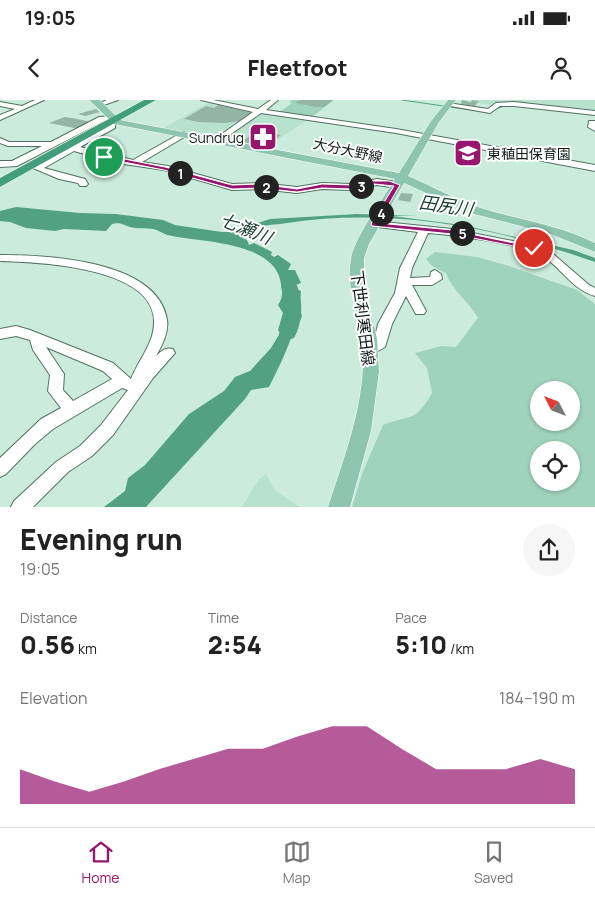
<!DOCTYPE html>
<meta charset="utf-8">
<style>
body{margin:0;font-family:Manrope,"Noto Sans JP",sans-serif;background:#f6f6f6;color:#222;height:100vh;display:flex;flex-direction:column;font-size:19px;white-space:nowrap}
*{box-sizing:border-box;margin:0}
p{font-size:16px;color:#767676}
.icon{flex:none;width:28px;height:28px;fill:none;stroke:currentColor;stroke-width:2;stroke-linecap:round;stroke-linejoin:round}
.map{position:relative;height:407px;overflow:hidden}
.side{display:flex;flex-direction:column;background:#fff;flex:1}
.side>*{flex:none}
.needle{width:32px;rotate:312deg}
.buttons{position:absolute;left:530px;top:281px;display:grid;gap:10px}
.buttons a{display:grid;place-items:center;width:50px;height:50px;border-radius:50%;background:#fff;box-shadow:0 1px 4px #0004;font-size:25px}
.pin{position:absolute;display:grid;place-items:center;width:42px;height:42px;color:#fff;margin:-21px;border:2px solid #fff;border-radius:50%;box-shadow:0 1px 5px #0007}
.km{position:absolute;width:25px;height:25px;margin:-12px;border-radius:50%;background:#222;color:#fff;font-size:14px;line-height:25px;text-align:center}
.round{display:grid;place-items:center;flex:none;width:52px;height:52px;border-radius:26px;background:#f6f6f6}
.overview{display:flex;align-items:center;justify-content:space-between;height:85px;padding:0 20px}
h1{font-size:28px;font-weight:800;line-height:38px}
.metrics{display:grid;grid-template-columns:repeat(3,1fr);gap:8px;height:85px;padding:5px 20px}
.metrics div{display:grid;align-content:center}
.metrics b{font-size:25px;font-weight:800}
.metrics small{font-size:14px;font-weight:400}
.metrics p{font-size:14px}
.chart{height:140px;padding:10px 20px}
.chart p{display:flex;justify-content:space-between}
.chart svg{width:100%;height:90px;margin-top:5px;fill:#96166e;opacity:.7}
.status{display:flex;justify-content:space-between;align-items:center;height:35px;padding:0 25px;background:#fff;direction:ltr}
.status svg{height:14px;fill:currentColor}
header{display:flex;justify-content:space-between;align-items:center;height:65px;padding:0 20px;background:#fff;font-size:22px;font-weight:800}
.dock{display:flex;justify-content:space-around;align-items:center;height:70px;border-top:1px solid #e0e0e0;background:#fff;font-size:14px;color:#767676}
.dock a{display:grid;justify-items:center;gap:2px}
.dock .on{color:#96166e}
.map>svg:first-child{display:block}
.built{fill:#b8e2ce}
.green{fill:#a0d3bc;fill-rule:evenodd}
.water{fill:#52a282}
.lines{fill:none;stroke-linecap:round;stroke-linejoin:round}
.stream{stroke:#52a282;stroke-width:1}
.river{fill:#52a282;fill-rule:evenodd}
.building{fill:#94b4a5}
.minor-casing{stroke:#527062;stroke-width:2}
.major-casing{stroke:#fff;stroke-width:1}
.highway-casing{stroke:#fff;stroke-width:1}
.minor{fill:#fff;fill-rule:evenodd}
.major{fill:#8ec5b0;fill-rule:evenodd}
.highway{fill:#439f7b;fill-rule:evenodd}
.route{fill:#96166e;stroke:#fff}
.labels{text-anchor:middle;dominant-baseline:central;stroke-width:4;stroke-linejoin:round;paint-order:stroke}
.far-poi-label{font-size:14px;fill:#101c17;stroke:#fff;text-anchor:end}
.far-street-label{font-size:14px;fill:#101c17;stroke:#fff}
.street-label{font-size:16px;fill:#101c17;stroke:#fff}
.water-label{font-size:18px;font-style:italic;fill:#193d2f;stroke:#fff}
</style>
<div class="status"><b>19:05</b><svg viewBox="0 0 49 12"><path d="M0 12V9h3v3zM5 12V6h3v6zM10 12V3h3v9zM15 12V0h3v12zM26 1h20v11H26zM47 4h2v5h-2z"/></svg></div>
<header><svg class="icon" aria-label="back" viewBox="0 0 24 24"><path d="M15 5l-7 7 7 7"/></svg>Fleetfoot<svg class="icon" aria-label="person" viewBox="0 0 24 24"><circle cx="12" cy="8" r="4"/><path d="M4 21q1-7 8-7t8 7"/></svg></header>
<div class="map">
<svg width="595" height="407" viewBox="0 0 595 407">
<rect width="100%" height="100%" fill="#cbecdc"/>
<path class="built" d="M 475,0 L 595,0 L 595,13 L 496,4 L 493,5 L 478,3 L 479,1 Z
M 208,3 L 255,12 L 306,21 L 265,48 L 162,29 Z
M 266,374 L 275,390 L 299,407 L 242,407 L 259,379 Z"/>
<path class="green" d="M 292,0 L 334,0 L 309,19 L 277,14 L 292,3 L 289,2 Z
M 435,152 L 477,157 L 509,166 L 577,190 L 595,204 L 595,407 L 352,407 L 362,374 L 383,325 C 411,314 415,323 432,293 L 427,268 L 415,253 L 441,246 L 456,247 L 478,218 C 469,202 452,190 446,173 L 432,166 L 426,159 ZM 539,290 L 571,290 L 571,322 L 539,322 ZM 539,350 L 571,350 L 571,382 L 539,382 Z"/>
<path class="water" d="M 16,107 L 80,113 L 116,114 L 163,120 L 175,125 L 222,132 L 238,132 L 249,126 L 270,119 L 357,114 L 419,116 L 392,116 L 462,125 L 573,150 L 595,158 L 595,162 C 497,127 390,107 287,123 C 269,126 256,123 243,138 L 247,140 L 249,145 L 254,143 L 272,152 L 271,155 L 274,157 L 278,155 L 291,164 L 288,170 L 295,170 L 301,183 L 296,185 L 294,188 L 301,191 L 300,202 L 291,209 L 293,212 L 300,212 L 302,215 C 301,222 296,226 293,232 C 287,251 278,269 269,287 L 251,290 L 245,299 L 146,407 L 104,407 L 125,391 L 128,378 L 145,365 L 189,314 L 224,291 L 235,277 L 250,271 L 271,248 L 280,233 L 278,230 L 283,213 L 278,205 C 284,196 282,190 280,179 C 270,141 198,142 167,135 C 162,133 158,130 153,129 C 146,128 137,129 130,127 C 123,125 120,122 112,124 L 106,131 L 64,129 L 55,131 L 26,128 L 10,122 L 0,121 L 0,111 Z"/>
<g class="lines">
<path class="stream" d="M 402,0 L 478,11
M 542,9 L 554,10
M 493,10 L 504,6"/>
<path class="river" d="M 289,180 L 295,182 C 304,197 303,223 294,238 L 288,240 L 282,238 L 279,234 L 286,208 L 281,185 L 283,182 Z"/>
</g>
<path class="building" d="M 299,0 L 333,0 L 324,7 L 317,7 L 295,3 Z
M 462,0 L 471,2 L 472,0 L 479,1 L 475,6 L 461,4 Z
M 218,5 L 252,13 L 241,20 L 242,21 L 224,23 L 199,22 L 184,19 L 206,6 L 214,8 Z
M 96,9 L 100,12 L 85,16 L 78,14 Z
M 65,17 L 72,18 L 92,22 L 79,29 L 49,23 Z
M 257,29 L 274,31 L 271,33 L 281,35 L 268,45 L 241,42 L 257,31 L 254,30 Z
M 401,93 L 413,94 L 410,102 L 398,100 Z"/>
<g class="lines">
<defs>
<path id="minor" d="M 35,0 L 44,0 L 0,20 L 0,15 L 15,9 L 0,6 L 0,2 L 22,6 Z
M 107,0 L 118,0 L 101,6 L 98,4 Z
M 201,0 L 213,0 L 258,9 L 271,0 L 278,0 L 266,10 L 396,29 L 595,65 L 595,71 L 396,33 L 261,13 L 218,43 L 215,43 L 215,39 L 253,12 Z
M 514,2 L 595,11 L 595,15 L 514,6 L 500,6 L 490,13 L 445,5 L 448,3 L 488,9 L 496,3 Z
M 111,16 L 114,16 L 114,20 L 104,21 L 17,66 L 0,67 L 0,61 L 12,61 L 42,46 L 8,46 L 0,43 L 0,38 L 9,42 L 51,42 L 99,17 Z
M 589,21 L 595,21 L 595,31 L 588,27 Z
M 112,24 L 115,24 L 115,28 L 80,47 L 133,60 L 183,32 L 187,34 L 186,36 L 142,62 L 168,66 L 232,84 L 260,83 L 297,87 L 322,83 L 352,84 L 377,79 L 397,82 L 402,85 L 397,88 L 377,85 L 352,90 L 322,89 L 297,93 L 260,89 L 232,90 L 164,70 L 117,63 L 74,51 L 44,68 L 85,79 L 88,84 L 86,86 L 80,86 L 78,83 L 59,79 L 33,68 L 66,48 L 63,46 L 64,44 L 72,45 Z
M 374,121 L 452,129 L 538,146 L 552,153 L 589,185 L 595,188 L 595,196 C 573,190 562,169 544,157 C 524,144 454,135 428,133 L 412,168 L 410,178 L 430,177 L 431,172 L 435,170 L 441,174 L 442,179 L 432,185 L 412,185 L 426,211 L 424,214 L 416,214 L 406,196 L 392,224 L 385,247 L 378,251 L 365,248 L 363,245 L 365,242 L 374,241 L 378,224 L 395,193 L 400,168 L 418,132 L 370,126 L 369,124 L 370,122 Z
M 0,155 C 47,155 158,160 167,220 C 169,232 162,246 156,256 C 162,251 165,247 173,249 L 175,253 L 153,278 L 113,335 L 92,356 L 68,372 L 33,407 L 11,407 L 14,401 L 56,362 L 80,346 L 101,325 L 128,290 L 122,288 L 53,329 L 35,344 L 6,374 L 0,377 L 0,358 L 41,319 L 61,308 L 48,291 L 50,275 L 33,250 L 30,240 L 16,236 L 0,239 L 0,229 L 16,226 L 30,230 L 113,263 L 131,279 C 138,261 154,243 154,223 C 156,167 39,162 0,161 ZM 46,247 L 103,271 L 112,279 L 73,301 L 63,290 L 64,274 Z"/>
<path id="major" d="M 89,0 L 100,0 L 120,20 L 399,73 L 431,21 L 448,0 L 456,0 L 439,22 L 408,76 C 432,86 456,100 481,108 C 519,120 560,125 595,143 L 595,152 L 548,133 L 470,113 L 404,83 L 369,144 L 364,158 L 364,185 L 377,239 L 379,272 L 371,331 L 350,407 L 328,407 C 344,358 365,304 363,252 C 361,221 345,190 351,158 C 356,135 382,101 395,79 L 114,24 Z"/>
<path id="highway" d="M 144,0 L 156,0 L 0,87 L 0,78 Z"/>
</defs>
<use href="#minor" class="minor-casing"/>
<use href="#major" class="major-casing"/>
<use href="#highway" class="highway-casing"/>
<use href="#minor" class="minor"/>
<use href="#major" class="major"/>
<use href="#highway" class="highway"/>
</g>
<path class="route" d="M 104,55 L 165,67 L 232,85 L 260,84 L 297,89 L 322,84 L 352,85 L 374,81 L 389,81 L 400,85 L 378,123 L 452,130 L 537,148 L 534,150 L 452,134 L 372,126 L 371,124 L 394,86 L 374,84 L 352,89 L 322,88 L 297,92 L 260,88 L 232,89 L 164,70 L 103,58 Z"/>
<defs>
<symbol id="pharmacy-square" viewBox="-11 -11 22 22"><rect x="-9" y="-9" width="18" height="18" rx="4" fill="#96166e" stroke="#fff"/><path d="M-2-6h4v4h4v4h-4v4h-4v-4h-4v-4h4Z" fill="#fff"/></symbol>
<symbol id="school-square" viewBox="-11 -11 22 22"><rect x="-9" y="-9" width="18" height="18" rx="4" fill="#96166e" stroke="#fff"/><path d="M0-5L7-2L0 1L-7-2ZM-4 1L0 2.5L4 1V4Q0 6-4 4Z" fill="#fff"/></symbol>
</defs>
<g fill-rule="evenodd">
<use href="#pharmacy-square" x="247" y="21" width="32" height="32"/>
<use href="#school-square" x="452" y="37" width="32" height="32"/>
</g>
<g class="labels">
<g class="far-poi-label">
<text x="244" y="37">Sundrug</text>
<text x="487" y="53" text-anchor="start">東稙田保育園</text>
</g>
<g class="far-street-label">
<text transform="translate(348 50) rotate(12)">大分大野線</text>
</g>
<g class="street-label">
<text transform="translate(363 218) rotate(83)">下世利寒田線</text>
</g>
<g class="water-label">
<text transform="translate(446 105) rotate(8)">田尻川</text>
<text transform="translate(246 128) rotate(22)">七瀬川</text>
</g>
</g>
</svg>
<div class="buttons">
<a><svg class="needle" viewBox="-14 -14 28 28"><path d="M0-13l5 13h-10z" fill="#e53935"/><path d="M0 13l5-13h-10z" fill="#767676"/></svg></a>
<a><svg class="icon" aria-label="locate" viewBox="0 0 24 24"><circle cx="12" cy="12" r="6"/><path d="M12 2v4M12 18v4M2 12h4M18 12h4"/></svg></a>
</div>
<div class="pin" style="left:104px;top:57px;background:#1e9e55"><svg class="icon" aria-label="arrive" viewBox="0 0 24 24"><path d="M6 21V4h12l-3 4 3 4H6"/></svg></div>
<div class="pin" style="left:534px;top:148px;background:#d93025"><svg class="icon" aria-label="check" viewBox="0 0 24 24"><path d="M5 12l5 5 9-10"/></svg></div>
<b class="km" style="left:180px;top:73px">1</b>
<b class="km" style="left:266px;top:87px">2</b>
<b class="km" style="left:361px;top:86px">3</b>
<b class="km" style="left:381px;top:113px">4</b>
<b class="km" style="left:462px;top:133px">5</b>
</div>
<section class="side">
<div class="overview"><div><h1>Evening run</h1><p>19:05</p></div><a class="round"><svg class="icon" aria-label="share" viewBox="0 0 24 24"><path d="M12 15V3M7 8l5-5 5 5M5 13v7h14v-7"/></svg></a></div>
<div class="metrics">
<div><p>Distance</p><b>0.56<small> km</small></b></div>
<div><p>Time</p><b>2:54</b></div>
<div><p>Pace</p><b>5:10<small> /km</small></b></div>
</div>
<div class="chart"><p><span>Elevation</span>184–190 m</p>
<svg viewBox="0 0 160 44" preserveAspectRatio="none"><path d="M0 44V27L10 33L20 38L30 33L40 27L50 22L60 17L70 17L80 11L90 6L100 6L110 17L120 27L130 27L140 27L150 22L160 27V44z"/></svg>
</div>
</section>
<nav class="dock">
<a class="on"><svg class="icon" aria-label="home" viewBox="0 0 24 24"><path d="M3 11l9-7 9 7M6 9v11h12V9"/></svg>Home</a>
<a><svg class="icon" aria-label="map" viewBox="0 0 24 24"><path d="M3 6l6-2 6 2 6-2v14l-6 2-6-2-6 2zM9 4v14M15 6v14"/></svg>Map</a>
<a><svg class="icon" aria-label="saved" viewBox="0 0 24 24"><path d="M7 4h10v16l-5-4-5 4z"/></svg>Saved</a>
</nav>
